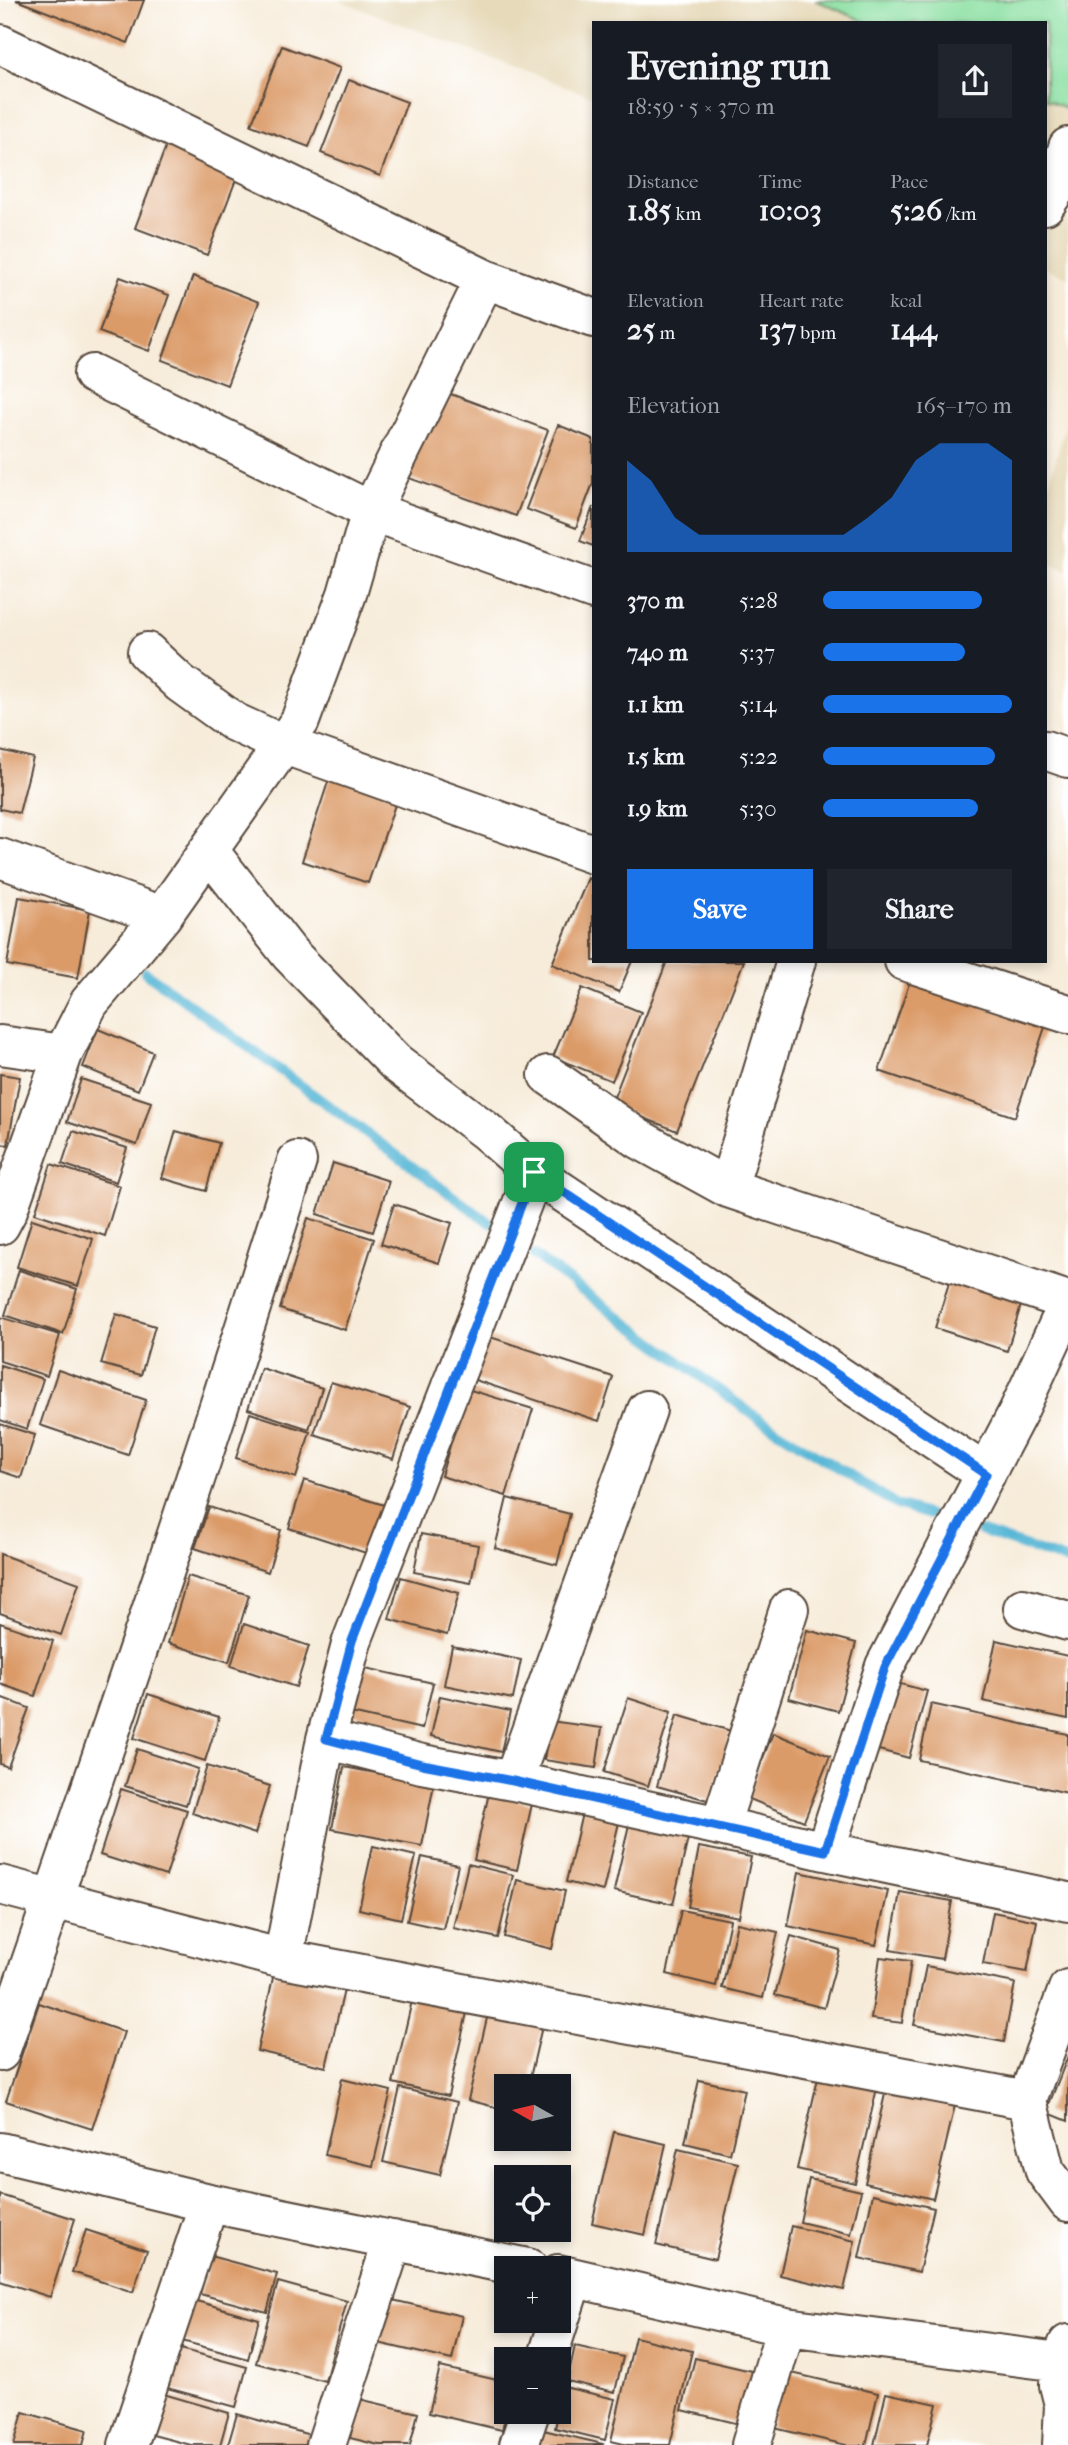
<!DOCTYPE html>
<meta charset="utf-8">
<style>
body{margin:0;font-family:"IM FELL French Canon",serif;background:#20242c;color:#f1f3f6;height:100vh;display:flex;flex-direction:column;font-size:26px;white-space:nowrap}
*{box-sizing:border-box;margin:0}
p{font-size:23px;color:#9ea1a6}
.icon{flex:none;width:38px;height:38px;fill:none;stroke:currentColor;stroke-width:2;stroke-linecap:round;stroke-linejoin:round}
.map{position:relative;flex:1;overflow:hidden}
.sheet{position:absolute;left:592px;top:21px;width:455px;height:942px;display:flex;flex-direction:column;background:#171b24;border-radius:0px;box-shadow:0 4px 10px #0003}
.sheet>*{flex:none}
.needle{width:46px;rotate:278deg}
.tools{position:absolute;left:494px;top:2074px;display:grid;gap:14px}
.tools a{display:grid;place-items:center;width:77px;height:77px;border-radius:0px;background:#171b24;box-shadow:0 4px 10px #0003;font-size:35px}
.pin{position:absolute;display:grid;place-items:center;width:60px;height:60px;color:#fff;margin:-30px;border-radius:14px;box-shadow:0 4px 10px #0006}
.round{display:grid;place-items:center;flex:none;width:74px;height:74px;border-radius:0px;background:#20242c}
.head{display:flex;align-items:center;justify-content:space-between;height:119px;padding:0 35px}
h1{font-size:38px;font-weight:800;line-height:52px}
.figures{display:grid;grid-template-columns:repeat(3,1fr);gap:10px;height:119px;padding:7px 35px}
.figures div{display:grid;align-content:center}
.figures b{font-size:30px;font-weight:800}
.figures small{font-size:19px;font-weight:400}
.figures p{font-size:19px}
.chart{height:196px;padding:14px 35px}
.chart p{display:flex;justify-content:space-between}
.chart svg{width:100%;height:126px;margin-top:7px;fill:#1a73e8;opacity:.7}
.action{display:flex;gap:14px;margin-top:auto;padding:14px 35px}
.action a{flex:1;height:80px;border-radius:0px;background:#1a73e8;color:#fff;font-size:28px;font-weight:800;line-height:80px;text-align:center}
.action a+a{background:#20242c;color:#f1f3f6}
ul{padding:0 35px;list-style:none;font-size:23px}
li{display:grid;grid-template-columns:112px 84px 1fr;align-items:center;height:52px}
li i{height:18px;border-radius:9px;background:#1a73e8}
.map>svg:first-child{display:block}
.built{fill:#e7daba}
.green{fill:#8adfa1;stroke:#628460;stroke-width:2}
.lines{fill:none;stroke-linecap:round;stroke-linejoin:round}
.stream{stroke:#58b7d6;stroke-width:10}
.building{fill:#db9b69}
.minor-casing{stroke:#57473a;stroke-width:42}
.minor{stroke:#fff;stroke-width:38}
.route-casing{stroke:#fff;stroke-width:14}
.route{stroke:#1a73e8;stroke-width:9}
</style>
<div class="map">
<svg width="1068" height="2445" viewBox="0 0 1068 2445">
<rect width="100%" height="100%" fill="#fff"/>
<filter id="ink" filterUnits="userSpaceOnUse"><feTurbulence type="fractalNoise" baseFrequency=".0143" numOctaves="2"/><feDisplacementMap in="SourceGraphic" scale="14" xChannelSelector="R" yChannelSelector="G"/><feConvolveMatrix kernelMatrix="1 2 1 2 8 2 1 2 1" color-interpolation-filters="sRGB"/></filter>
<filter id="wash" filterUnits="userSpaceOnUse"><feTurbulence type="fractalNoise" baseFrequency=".00686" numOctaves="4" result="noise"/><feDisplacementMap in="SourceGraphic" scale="28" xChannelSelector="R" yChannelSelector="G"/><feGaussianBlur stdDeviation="1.57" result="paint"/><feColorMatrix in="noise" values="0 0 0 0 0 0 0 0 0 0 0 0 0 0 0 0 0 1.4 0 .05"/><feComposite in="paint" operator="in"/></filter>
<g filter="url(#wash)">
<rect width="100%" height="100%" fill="#f7ecda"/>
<path class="built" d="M 338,0 L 1068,0 L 1068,277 L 1045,268 L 1045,23 L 593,23 L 593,97 Z
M 1068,417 L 1068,571 L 1045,562 L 1045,497 Z"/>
<path class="green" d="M 815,0 L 1068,0 L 1068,109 L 1045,99 L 1045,23 L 868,23 Z"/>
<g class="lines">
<path class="stream" d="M 145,972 L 490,1223
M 534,1255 L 759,1419 L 897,1505 L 930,1515
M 980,1531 L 1068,1561"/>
</g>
<g id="blocks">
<path class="building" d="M 16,0 L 144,0 L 128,43 Z
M 282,46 L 340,68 L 309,147 L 251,125 Z
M 349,80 L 407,102 L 380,176 L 321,153 Z
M 168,141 L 240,169 L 207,255 L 135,228 Z
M 193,276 L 259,302 L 227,385 L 162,360 Z
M 120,277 L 169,295 L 149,351 L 99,332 Z
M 437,389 L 548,430 L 516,516 L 406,477 Z
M 558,425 L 593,439 L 593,483 L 576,528 L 526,509 Z
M 593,507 L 593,546 L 580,541 Z
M 0,750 L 33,758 L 19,813 L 0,809 Z
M 331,773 L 398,796 L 368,883 L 302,861 Z
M 588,878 L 593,881 L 593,961 L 632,961 L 619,992 L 552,964 Z
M 19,897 L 90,910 L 78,978 L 7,965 Z
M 667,961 L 744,961 L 677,1131 L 611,1105 Z
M 910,981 L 1045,1027 L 1015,1117 L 879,1071 Z
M 582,988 L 641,1012 L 612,1081 L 553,1057 Z
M 98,1029 L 153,1052 L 138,1090 L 83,1067 Z
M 0,1074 L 20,1077 L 8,1145 L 0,1144 Z
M 81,1079 L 151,1102 L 137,1145 L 67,1122 Z
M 73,1131 L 127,1148 L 116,1182 L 62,1164 Z
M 176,1131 L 219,1143 L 206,1191 L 162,1178 Z
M 333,1163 L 389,1181 L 373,1232 L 317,1214 Z
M 51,1164 L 120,1186 L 105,1236 L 35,1213 Z
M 394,1204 L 452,1223 L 439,1263 L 381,1244 Z
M 308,1218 L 374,1239 L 345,1330 L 280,1309 Z
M 32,1219 L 93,1239 L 78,1286 L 17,1267 Z
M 19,1270 L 77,1289 L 63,1334 L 5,1315 Z
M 953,1270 L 1025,1292 L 1007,1351 L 935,1328 Z
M 116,1314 L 155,1326 L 141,1375 L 101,1364 Z
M 0,1317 L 60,1335 L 47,1376 L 0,1361 Z
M 481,1334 L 613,1377 L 599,1421 L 466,1377 Z
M 0,1365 L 43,1379 L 27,1429 L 0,1420 Z
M 261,1368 L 322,1388 L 309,1429 L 248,1409 Z
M 58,1370 L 146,1400 L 128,1455 L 40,1425 Z
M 331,1382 L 410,1407 L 393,1459 L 314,1434 Z
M 467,1389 L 533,1409 L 506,1496 L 441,1476 Z
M 250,1413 L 310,1432 L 296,1478 L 236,1458 Z
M 0,1424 L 35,1435 L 21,1478 L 0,1471 Z
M 304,1480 L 384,1505 L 369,1554 L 289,1528 Z
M 507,1498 L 570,1514 L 557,1565 L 495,1548 Z
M 209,1507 L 281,1530 L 268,1572 L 195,1548 Z
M 421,1534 L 478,1545 L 471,1583 L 414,1572 Z
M 0,1554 L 79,1583 L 61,1635 L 0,1613 Z
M 188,1576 L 249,1595 L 229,1662 L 168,1643 Z
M 401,1577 L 459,1593 L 447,1635 L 389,1619 Z
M 0,1623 L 53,1641 L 35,1696 L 0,1684 Z
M 244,1624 L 309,1646 L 296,1687 L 231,1666 Z
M 807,1630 L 856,1643 L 838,1711 L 789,1698 Z
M 996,1640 L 1068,1656 L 1068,1719 L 983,1701 Z
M 452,1646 L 521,1660 L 513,1699 L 444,1685 Z
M 361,1667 L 433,1683 L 422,1729 L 351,1713 Z
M 893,1682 L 927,1691 L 909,1758 L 875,1749 Z
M 148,1694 L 219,1717 L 205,1761 L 134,1738 Z
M 440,1696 L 510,1711 L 501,1752 L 431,1736 Z
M 0,1697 L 29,1708 L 8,1767 L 0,1764 Z
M 628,1698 L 671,1712 L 648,1786 L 604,1772 Z
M 931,1704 L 1068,1734 L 1068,1793 L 919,1760 Z
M 677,1715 L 731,1731 L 711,1801 L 657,1786 Z
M 550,1721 L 602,1728 L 596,1768 L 544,1760 Z
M 773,1733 L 830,1756 L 804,1821 L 747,1798 Z
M 137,1749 L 198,1769 L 186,1805 L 125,1786 Z
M 207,1766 L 270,1786 L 255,1834 L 192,1813 Z
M 344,1767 L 434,1784 L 422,1846 L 332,1829 Z
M 121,1789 L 187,1810 L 166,1876 L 100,1855 Z
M 489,1793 L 532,1804 L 517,1870 L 474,1860 Z
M 583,1809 L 620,1818 L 603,1891 L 566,1882 Z
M 630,1820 L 689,1834 L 673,1904 L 614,1891 Z
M 373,1846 L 416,1856 L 401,1919 L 359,1909 Z
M 699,1847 L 751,1857 L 739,1917 L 688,1907 Z
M 422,1857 L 458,1865 L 443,1929 L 407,1921 Z
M 468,1864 L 513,1875 L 498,1938 L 453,1928 Z
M 799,1872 L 888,1891 L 876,1945 L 788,1926 Z
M 517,1880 L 565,1891 L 552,1949 L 504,1937 Z
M 900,1892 L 952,1901 L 942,1959 L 890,1950 Z
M 681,1910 L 730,1920 L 716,1986 L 667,1974 Z
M 993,1912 L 1037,1921 L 1027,1972 L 983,1964 Z
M 737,1923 L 778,1932 L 763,1998 L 722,1988 Z
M 791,1936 L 840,1950 L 824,2008 L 775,1995 Z
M 880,1957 L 911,1961 L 902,2023 L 871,2019 Z
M 926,1966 L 1015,1983 L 1004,2042 L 914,2025 Z
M 274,1973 L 344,1990 L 326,2067 L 257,2051 Z
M 414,1992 L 469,2004 L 448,2096 L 393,2083 Z
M 39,2003 L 124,2032 L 92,2129 L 6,2101 Z
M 490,2005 L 544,2018 L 528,2086 L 506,2086 L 506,2110 L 468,2100 Z
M 1068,2056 L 1068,2121 L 1046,2112 Z
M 819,2074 L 877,2088 L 855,2183 L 797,2169 Z
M 342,2079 L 391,2091 L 373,2166 L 325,2155 Z
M 699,2080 L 745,2090 L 730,2154 L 685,2143 Z
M 887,2085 L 956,2101 L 933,2199 L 865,2183 Z
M 400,2088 L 457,2102 L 440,2175 L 383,2162 Z
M 614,2132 L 666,2144 L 645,2235 L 592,2223 Z
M 678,2149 L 738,2163 L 715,2259 L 656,2245 Z
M 809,2179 L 861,2191 L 851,2234 L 800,2222 Z
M 873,2194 L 934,2208 L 919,2272 L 859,2258 Z
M 0,2195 L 75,2219 L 50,2297 L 0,2281 Z
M 791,2226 L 855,2241 L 844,2290 L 780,2275 Z
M 86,2230 L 147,2250 L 133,2292 L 72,2272 Z
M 210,2256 L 277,2274 L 267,2312 L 200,2294 Z
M 278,2282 L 347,2301 L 325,2381 L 256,2363 Z
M 388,2299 L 462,2316 L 452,2360 L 378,2343 Z
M 193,2300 L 259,2319 L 248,2359 L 182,2341 Z
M 635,2337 L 692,2351 L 670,2445 L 628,2445 L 611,2441 Z
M 575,2346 L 623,2357 L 615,2392 L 567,2381 Z
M 177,2348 L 247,2367 L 236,2407 L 167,2388 Z
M 695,2358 L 760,2373 L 748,2426 L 682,2410 Z
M 440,2367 L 506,2382 L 506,2412 L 502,2430 L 429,2413 Z
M 783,2371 L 878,2393 L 866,2445 L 846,2445 L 770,2427 Z
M 564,2387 L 615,2399 L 605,2440 L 555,2428 Z
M 160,2393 L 229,2413 L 220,2445 L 191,2445 L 149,2434 Z
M 886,2393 L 937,2404 L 927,2445 L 874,2445 Z
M 359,2399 L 418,2413 L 410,2445 L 379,2445 L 350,2438 Z
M 23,2412 L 87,2430 L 83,2445 L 14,2445 Z
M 237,2414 L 310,2435 L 307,2445 L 228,2445 Z
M 539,2429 L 603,2444 L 602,2445 L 535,2445 Z"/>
</g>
</g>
<g filter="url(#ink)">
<use href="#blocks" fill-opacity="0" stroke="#57473a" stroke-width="2"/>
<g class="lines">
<defs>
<path id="minor" d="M 0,44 L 485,279 L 593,318
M 1045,205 L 1055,190 L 1068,147
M 93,374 L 371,511 L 593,590
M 147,652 L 180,683 L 234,722 L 282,744 L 593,854
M 1045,750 L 1068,758
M 209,851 L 290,954 L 395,1062 L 486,1131 L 534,1173 L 986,1474
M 0,858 L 162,916
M 796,961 L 728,1188 L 1068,1301
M 904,961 L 1068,1014
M 0,1045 L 63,1054
M 548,1075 L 639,1139 L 728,1188
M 0,1225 L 8,1210 L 63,1054 L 89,1003 L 162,916 L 300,721 L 347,594 L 371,511 L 485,279
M 1023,1608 L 1068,1621
M 326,1739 L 422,1764 L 513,1781 L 720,1826 L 825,1851 L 1068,1902
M 513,1781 L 647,1410
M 720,1826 L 789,1609
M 825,1851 L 885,1666 L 1018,1412 L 1068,1304
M 0,1885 L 283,1959 L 1027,2100
M 283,1959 L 326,1739 L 352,1641 L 534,1173
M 1068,1989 L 1027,2100 L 1045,2171 L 1068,2202
M 0,2052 C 102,1756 205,1460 297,1161
M 0,2152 L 209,2203 L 528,2268
M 558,2274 L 786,2327 L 1060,2362
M 547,2359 L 573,2278
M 128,2445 L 209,2203
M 326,2445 L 393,2240
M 519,2445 L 530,2412
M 751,2445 L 786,2327
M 1062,2445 L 1064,2405 L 1059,2385 L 1060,2362 L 1068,2344"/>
</defs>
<use href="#minor" class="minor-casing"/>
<use href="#minor" class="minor"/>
</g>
</g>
<g class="lines" filter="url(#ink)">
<defs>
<path id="route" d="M 534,1172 L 986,1474 L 885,1667 L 825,1851 L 513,1781 L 422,1764 L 326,1739 L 352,1641 Z"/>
</defs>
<use href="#route" class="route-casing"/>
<use href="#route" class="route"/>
</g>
</svg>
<div class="tools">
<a><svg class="needle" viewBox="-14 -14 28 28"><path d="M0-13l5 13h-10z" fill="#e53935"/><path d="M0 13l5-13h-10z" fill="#9ea1a6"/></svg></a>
<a><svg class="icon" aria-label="locate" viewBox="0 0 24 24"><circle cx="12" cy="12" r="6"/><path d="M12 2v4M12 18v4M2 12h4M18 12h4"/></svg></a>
<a>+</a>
<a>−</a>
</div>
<div class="pin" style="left:534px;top:1172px;background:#1e9e55"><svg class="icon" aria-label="arrive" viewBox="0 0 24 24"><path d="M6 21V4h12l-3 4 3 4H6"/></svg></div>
<section class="sheet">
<div class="head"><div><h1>Evening run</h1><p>18:59 · 5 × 370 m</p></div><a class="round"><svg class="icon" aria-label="share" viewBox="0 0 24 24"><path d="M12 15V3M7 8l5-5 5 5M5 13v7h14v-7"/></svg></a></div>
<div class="figures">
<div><p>Distance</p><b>1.85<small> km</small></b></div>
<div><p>Time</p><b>10:03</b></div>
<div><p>Pace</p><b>5:26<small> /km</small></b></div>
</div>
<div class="figures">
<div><p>Elevation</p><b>25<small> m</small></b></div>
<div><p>Heart rate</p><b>137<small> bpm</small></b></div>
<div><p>kcal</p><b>144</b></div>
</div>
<div class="chart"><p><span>Elevation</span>165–170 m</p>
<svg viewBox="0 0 160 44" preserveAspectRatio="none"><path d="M0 44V12L10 19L20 32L30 38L40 38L50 38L60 38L70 38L80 38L90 38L100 32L110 25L120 12L130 6L140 6L150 6L160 12V44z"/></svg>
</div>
<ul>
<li><b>370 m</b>5:28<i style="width:84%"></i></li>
<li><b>740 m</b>5:37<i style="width:75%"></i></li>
<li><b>1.1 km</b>5:14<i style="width:100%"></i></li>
<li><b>1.5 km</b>5:22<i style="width:91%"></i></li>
<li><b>1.9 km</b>5:30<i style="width:82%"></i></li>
</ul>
<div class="action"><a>Save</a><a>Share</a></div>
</section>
</div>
